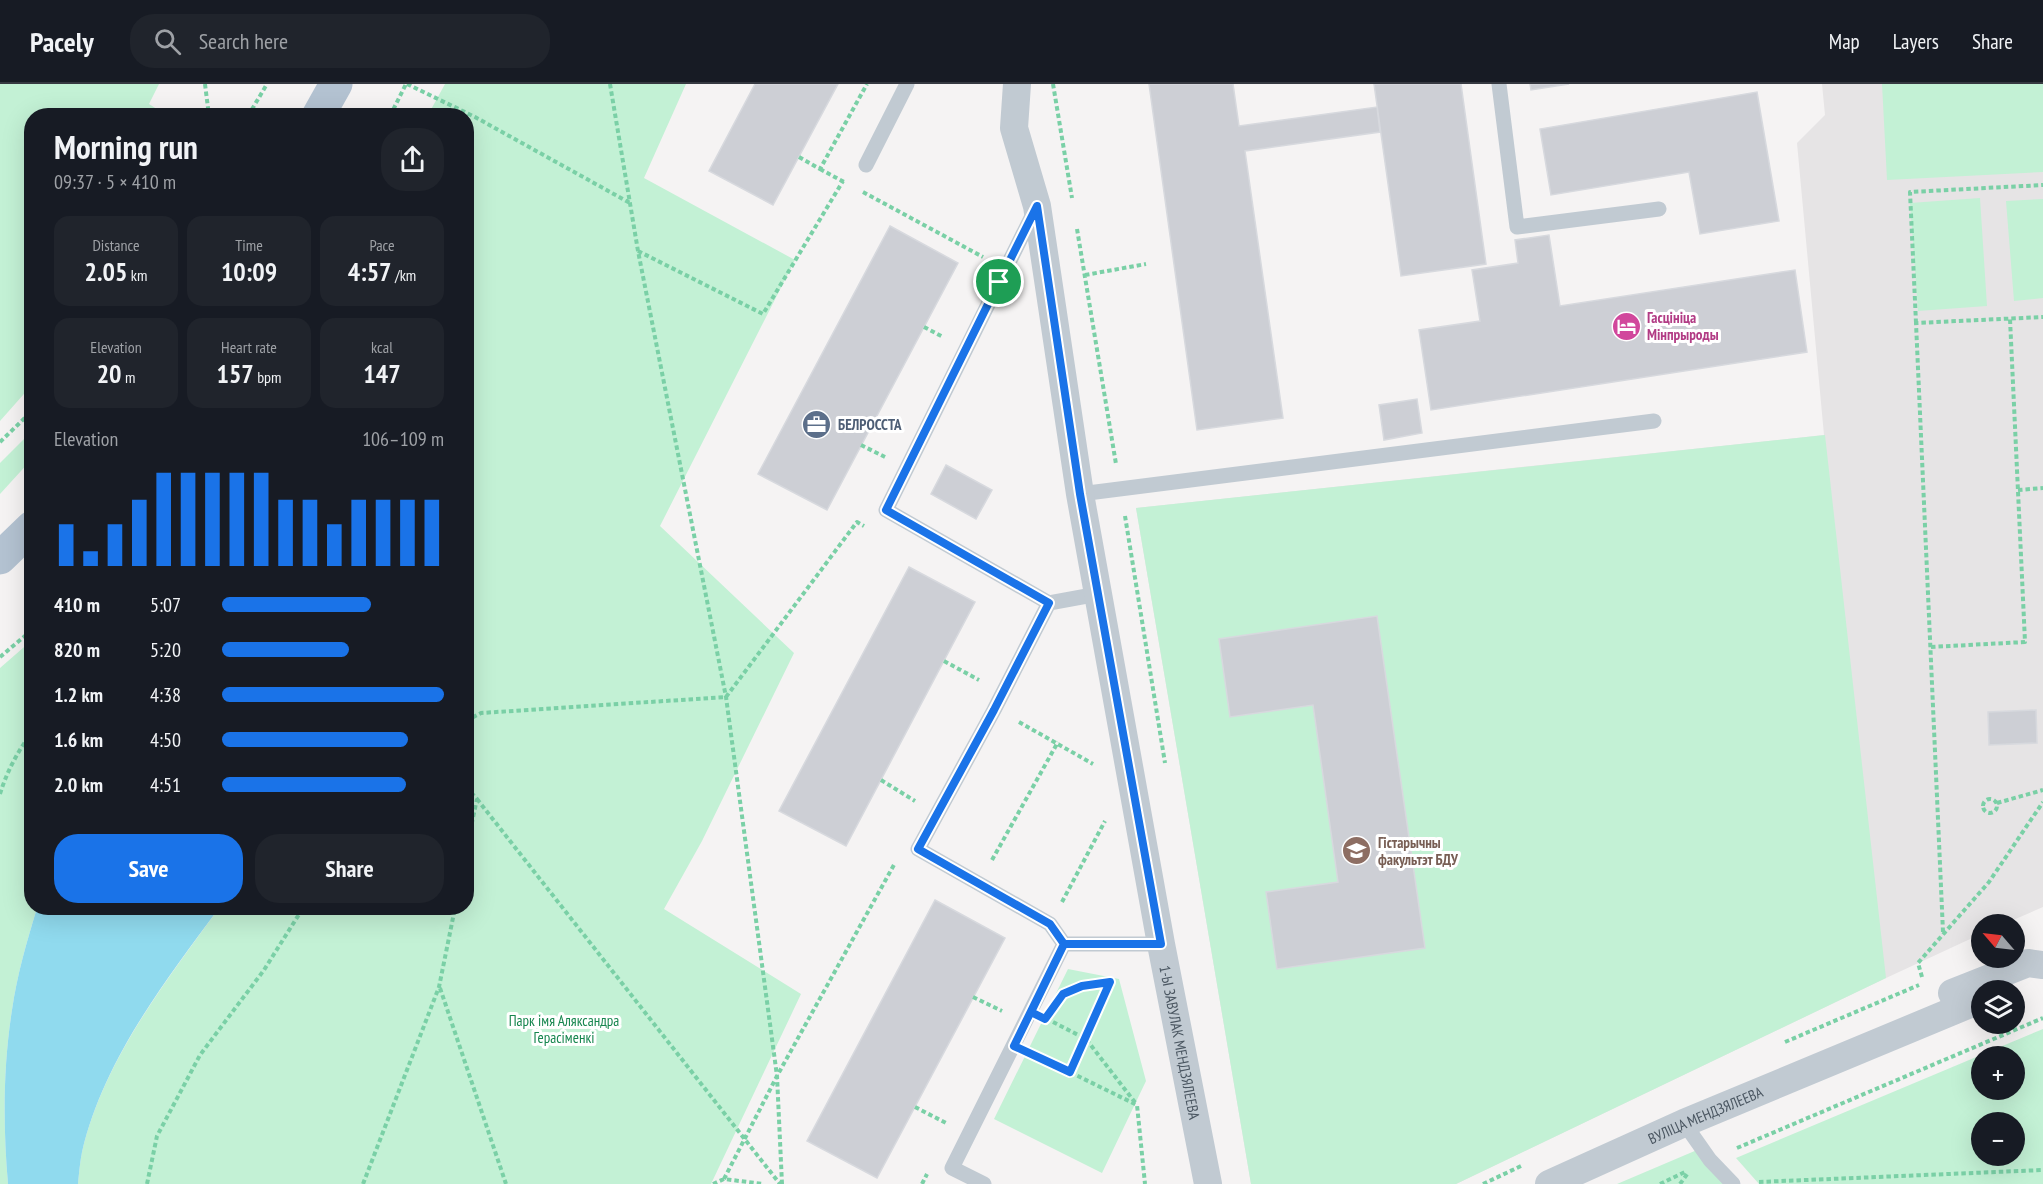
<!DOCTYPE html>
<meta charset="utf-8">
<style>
body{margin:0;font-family:"PT Sans Narrow",sans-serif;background:#20242c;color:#f1f3f6;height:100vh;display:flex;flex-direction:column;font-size:22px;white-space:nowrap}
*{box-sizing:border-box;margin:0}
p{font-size:20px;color:#9ea1a6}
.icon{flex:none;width:33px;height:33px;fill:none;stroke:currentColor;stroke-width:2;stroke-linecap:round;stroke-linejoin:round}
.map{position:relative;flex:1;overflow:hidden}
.side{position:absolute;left:24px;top:24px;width:450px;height:807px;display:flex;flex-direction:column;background:#171b24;border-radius:24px;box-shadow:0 6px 24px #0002}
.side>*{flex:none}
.needle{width:39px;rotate:298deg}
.fabs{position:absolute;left:1971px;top:830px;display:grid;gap:12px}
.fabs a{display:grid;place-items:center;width:54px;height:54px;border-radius:50%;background:#171b24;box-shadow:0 6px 24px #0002;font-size:30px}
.pin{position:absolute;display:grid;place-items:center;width:51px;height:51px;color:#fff;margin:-26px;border:3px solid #fff;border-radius:50%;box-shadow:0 2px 6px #0007}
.round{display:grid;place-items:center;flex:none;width:63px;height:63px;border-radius:24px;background:#20242c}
.overview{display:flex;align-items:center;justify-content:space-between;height:102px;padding:0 30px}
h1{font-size:33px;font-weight:700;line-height:45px}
.figures{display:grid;grid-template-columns:repeat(3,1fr);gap:9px;height:102px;padding:6px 30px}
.figures div{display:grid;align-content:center;border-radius:15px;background:#20242c;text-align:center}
.figures b{font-size:26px;font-weight:700}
.figures small{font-size:16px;font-weight:400}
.figures p{font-size:16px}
.chart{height:168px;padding:12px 30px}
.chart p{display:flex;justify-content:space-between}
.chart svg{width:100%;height:108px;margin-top:6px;stroke:#1a73e8;stroke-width:6}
.cta{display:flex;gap:12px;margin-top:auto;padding:12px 30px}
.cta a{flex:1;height:69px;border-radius:24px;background:#1a73e8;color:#fff;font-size:24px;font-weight:700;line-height:69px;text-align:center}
.cta a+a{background:#20242c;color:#f1f3f6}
ul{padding:0 30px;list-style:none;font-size:20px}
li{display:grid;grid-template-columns:96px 72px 1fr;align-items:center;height:45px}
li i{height:15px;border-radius:8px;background:#1a73e8}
header{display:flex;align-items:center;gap:36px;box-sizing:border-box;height:84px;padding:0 30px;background:#171b24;border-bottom:2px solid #363941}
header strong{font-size:28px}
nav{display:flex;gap:33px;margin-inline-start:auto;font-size:21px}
.search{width:420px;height:54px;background:#20242c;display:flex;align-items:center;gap:15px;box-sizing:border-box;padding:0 21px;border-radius:24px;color:#9ea1a6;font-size:22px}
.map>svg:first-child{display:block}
.education{fill:#e6e4e5}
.green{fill:#c3f1d5;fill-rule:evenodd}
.water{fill:#90daee}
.building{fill:#cdcfd5;stroke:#d7d9de;stroke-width:1.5}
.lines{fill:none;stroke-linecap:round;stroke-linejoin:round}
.path{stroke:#7ad0a6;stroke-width:4;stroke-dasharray:4.5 3;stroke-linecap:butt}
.lane{stroke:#c1cad2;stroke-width:15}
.street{stroke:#c1cad2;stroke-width:28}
.primary{stroke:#b3c2d1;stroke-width:33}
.route-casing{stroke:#fff;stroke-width:12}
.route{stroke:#1a73e8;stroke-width:8}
.labels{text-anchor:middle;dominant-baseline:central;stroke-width:6;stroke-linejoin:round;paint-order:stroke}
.hotel-label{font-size:15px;font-weight:bold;fill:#b23c85;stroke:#fff;text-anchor:start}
.service-label{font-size:15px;font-weight:bold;fill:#4e5e75;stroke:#fff;text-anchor:start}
.education-label{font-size:15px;font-weight:bold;fill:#785e54;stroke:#fff;text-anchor:start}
.park-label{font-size:15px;fill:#17864f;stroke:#fff}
.street-label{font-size:15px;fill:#4a5661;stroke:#fff}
</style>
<header>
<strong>Pacely</strong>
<div class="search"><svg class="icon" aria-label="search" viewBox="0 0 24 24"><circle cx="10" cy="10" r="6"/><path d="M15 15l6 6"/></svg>Search here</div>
<nav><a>Map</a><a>Layers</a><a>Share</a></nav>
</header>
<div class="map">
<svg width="2043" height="1100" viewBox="0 0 2043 1100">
<rect width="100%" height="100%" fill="#f5f3f3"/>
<path class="education" d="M 1822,0 L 2043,0 L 2043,823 L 2004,840 L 1982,840 L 1981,850 L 1886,894 L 1456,1100 L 1251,1100 L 1136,424 L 1824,351 L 1797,59 L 1825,31 Z"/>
<path class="green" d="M 0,0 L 159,0 L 149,20 L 166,31 L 32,32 L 31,302 L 0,337 Z
M 445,0 L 686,0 L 644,94 L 795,176 L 660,442 L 794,569 L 702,757 L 664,825 L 801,910 L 711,1100 L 78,1100 C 79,1089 80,1078 82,1068 C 103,977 166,897 219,824 L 466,824 L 466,32 L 428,31 Z
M 1882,0 L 2043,0 L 2043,88 L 1887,96 Z
M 1980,114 L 1987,222 L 1918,227 L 1910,119 Z
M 2043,115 L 2043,214 L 2014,217 L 2006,117 Z
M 31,348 L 31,376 L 0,410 L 0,379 Z
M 1825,351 L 1886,894 L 1456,1100 L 1251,1100 L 1136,424 ZM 1377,532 L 1424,864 L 1278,885 L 1266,808 L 1338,798 L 1313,621 L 1230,633 L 1219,555 Z
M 31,557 L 32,824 L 37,824 C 27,857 17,891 12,926 C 3,983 3,1043 8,1100 L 0,1100 L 0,584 Z
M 1068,885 L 1119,895 L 1146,997 L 1102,1089 L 994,1035 Z
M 2043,945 L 2043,1100 L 1759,1100 L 1736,1074 ZM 1982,972 L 2014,972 L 2014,1005 L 1982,1005 ZM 1982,1038 L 2014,1038 L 2014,1071 L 1982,1071 Z
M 1697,1066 L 1728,1100 L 1617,1100 Z"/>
<path class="water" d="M 37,824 L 219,824 C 165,897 103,977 82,1068 C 80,1078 79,1089 78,1100 L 8,1100 C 3,1043 3,983 12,926 C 17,891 27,857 37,824 Z"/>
<path class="building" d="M 755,0 L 838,0 L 773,121 L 709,87 Z
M 1149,0 L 1233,0 L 1239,42 L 1377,23 L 1380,48 L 1245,67 L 1283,334 L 1197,346 Z
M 1374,0 L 1461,0 L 1486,180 L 1401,192 Z
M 1530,0 L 1569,0 L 1531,6 Z
M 1757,8 L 1779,137 L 1700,150 L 1689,88 L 1551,111 L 1540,45 Z
M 890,142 L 958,179 L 827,426 L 758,390 Z
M 1549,151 L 1560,222 L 1795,186 L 1807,268 L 1431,326 L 1419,246 L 1480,237 L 1472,186 L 1518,179 L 1515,156 Z
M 1417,315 L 1422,349 L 1384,356 L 1379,321 Z
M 946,381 L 992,406 L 976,435 L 931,410 Z
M 909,483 L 975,518 L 846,762 L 779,727 Z
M 1377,532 L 1425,864 L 1277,885 L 1266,808 L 1338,798 L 1313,621 L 1230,633 L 1219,555 Z
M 2036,626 L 2037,659 L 1989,661 L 1988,628 Z
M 935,816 L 1005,854 L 877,1094 L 807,1057 Z"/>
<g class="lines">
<path class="path" d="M 205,0 L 209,32
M 407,0 L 475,33 L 630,119
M 610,0 L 638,167 L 726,613 L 777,992 L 782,1100
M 1053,0 L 1072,114
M 248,32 L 267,0
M 390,32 L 406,0
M 799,73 L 820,85 L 867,0
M 820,85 L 844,98
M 863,108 L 983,173
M 1077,145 L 1116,380
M 638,167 L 763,230 L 843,97
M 1085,191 L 1146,180
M 1916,239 L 1910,108 L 2043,101
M 924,243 L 943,253
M 0,358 L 32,327
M 861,361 L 885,373
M 2018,406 L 2043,404
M 1125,432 L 1165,679
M 1931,563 L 2025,558 L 2010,235
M 0,573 L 32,546
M 944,577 L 979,596
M 466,637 L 481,629 L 726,613 L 857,438 L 864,442
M 1019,638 L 1093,680
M 881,696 L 915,717
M 466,703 L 477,715 L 466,766
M 0,710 C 7,687 18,667 32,648
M1983 722a7 7 0 1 1 14 0a7 7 0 1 1-14 0Z
M 477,715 L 780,1100
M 1997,719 L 2043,706
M 992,776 L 1058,658
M 1062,818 L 1105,737
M 1943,848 L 1916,239 L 2043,233
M 1922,893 L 1918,879 L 1989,798 L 2043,718
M 440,904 L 506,1100
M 973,913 L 1002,927
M 1053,938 L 1086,955 L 1110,898 L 1082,902 L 1072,906
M 1785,958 L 1919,901
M 1037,972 L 1137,1021 L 1145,1100
M 1070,988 L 1086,955 L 1137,1021
M 915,1023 L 946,1039
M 1737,1064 L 2043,934
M 724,1095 L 777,992 L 895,779
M 1759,1098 L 2043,1086
M 147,1100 L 157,1052 L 200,971 L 264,886 L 303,824
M 363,1100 L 439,903 L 455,824
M 713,1100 L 724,1095 L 763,1100
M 922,1100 L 927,1090
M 1483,1100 L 1521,1082
M 1660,1100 L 1687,1087
M 1680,1100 L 1688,1089"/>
<path class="lane" d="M 1499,0 L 1517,143 L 1659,125
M 866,81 L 907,0
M 1080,410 L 1654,337
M 1049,519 L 1098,510
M 1064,860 L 1161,860
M 1684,1039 L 1710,1076 L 1733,1100
M 984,1100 L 952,1084 L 1064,860 L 1050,840 L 918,765 L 994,626 L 1049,519 L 886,426 L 1035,126"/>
<g class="street">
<path id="s1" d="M 1017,0 L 1014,44 L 1037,122 L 1080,410 L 1161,860 L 1208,1100"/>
<path d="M 1952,909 L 2028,879 L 2043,881"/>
<path id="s2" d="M 1549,1100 L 1684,1039 L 1982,915"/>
</g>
<path class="primary" d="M 318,32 L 336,0
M 0,474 L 32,443"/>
</g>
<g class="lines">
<defs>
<path id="route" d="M 999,198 L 886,426 L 1049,519 L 994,626 L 918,765 L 1050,840 L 1064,860 L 1031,928 L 1045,935 L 1063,910 L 1082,902 L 1110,898 L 1070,988 L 1014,962 L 1064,860 L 1161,860 L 1080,410 L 1037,122 L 999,198"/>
</defs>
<use href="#route" class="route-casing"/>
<use href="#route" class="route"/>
</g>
<defs>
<symbol id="hotel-disc" viewBox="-11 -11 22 22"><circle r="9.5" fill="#d1479c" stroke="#fff"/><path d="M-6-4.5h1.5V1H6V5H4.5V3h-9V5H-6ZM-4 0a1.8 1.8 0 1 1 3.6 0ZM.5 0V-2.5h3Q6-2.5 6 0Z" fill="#fff"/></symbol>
<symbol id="office-disc" viewBox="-11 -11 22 22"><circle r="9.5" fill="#5c6f8a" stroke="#fff"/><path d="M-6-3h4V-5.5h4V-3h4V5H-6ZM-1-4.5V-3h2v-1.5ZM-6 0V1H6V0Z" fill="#fff"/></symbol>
<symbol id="university-disc" viewBox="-11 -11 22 22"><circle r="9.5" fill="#8d6e63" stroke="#fff"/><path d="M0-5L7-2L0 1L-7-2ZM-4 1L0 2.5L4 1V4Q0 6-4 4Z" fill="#fff"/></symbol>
</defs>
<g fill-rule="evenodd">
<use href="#hotel-disc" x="1610" y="226" width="33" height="33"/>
<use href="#office-disc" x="800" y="324" width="33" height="33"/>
<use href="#university-disc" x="1340" y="750" width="33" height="33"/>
</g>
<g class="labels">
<g class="hotel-label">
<text x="1647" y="233">Гасцініца<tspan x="1647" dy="17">Мінпрыроды</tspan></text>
</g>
<g class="service-label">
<text x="838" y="340">БЕЛРОССТА</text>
</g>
<g class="education-label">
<text x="1378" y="758">Гістарычны<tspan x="1378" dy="17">факультэт БДУ</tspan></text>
</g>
<g class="park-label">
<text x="564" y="936">Парк імя Аляксандра<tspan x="564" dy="17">Герасіменкі</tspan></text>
</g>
<g class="street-label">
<text stroke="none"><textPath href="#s1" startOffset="974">1-Ы ЗАВУЛАК МЕНДЗЯЛЕЕВА</textPath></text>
<text stroke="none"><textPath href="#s2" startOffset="171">ВУЛІЦА МЕНДЗЯЛЕЕВА</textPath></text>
</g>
</g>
</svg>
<div class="fabs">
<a><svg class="needle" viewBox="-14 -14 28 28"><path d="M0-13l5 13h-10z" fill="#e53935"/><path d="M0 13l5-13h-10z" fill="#9ea1a6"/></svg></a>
<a><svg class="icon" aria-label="layers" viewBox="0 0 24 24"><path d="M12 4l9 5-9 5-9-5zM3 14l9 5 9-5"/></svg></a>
<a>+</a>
<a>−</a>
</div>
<div class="pin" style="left:999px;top:198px;background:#1e9e55"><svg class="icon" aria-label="arrive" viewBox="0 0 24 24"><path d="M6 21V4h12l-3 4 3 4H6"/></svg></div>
<section class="side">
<div class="overview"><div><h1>Morning run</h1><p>09:37 · 5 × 410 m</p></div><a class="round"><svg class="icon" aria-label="share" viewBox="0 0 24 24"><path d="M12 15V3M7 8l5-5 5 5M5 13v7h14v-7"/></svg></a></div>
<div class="figures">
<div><p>Distance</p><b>2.05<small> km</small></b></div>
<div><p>Time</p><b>10:09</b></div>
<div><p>Pace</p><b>4:57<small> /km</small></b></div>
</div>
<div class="figures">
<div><p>Elevation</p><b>20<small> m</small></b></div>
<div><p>Heart rate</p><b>157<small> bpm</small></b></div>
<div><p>kcal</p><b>147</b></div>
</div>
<div class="chart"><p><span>Elevation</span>106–109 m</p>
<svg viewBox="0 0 160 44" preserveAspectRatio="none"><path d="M5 44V27M15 44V38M25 44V27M35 44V17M45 44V6M55 44V6M65 44V6M75 44V6M85 44V6M95 44V17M105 44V17M115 44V27M125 44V17M135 44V17M145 44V17M155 44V17"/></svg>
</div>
<ul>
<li><b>410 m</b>5:07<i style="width:67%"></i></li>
<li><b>820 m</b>5:20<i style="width:57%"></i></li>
<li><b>1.2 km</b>4:38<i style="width:100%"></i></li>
<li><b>1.6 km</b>4:50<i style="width:84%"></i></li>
<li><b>2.0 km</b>4:51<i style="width:83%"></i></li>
</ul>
<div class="cta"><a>Save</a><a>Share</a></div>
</section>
</div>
